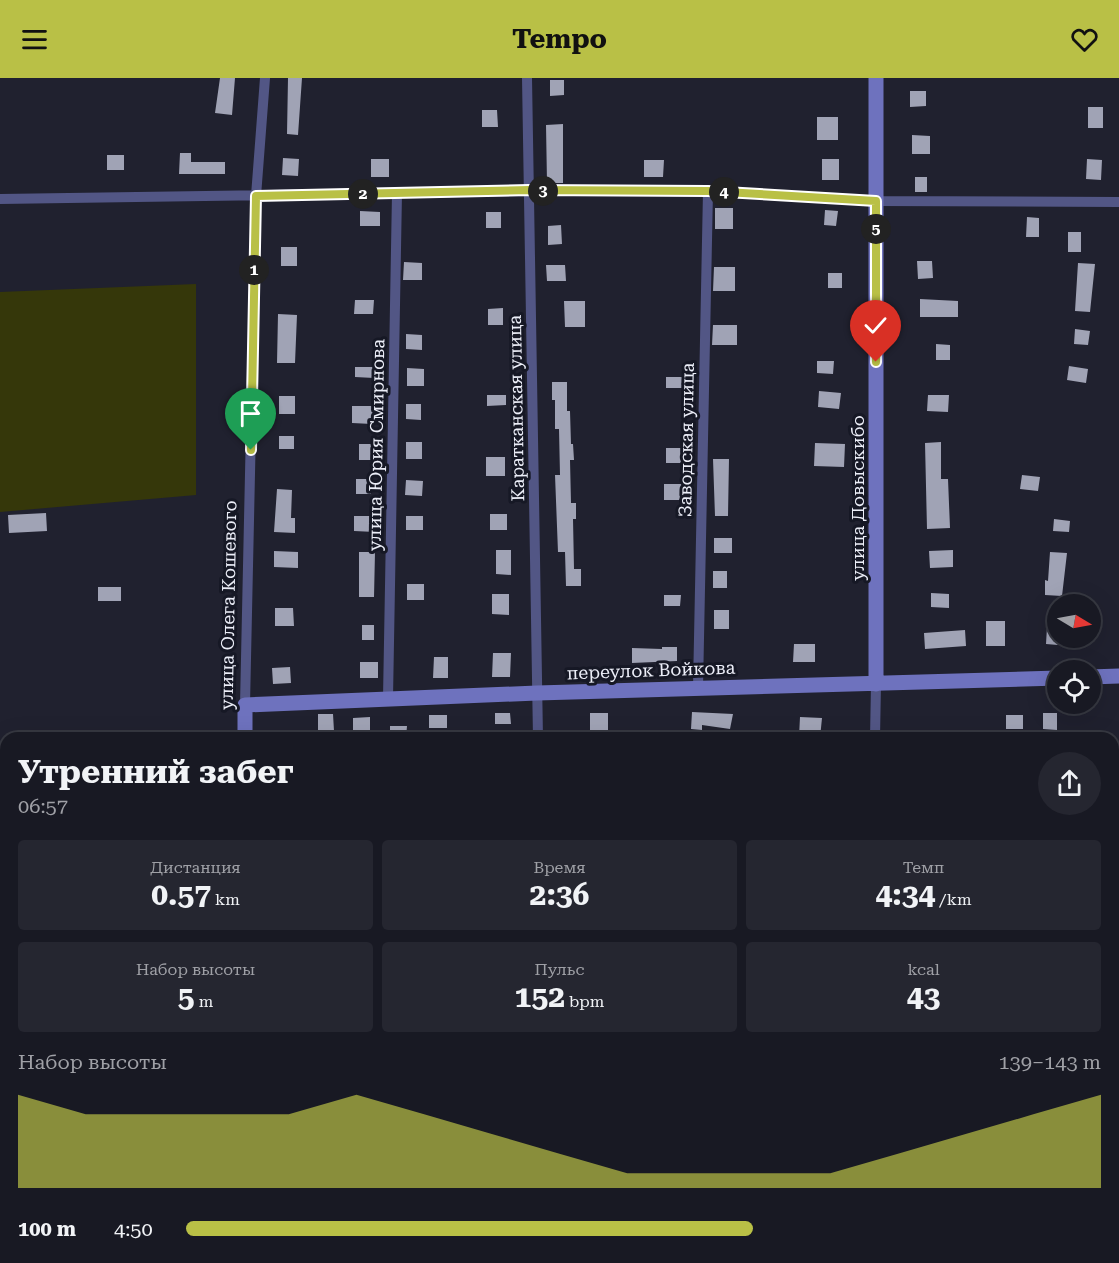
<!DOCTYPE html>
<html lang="ru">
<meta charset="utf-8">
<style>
body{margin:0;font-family:"Roboto Serif",serif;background:#252630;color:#f1f3f6;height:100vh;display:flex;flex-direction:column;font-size:22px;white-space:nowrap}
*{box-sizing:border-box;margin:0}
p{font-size:20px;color:#9fa0a6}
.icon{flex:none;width:33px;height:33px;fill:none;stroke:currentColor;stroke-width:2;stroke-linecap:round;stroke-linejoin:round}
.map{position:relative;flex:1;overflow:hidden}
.side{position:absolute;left:0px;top:654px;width:1119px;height:531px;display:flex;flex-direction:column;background:#181923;border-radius:18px 18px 0 0;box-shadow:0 6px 24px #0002,0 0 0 2px #363841}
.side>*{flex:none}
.needle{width:39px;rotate:100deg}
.tools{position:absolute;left:1047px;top:516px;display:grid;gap:12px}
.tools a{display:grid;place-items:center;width:54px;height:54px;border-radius:50%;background:#181923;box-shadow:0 6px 24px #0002,0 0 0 2px #363841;font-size:30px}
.pin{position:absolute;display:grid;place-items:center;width:51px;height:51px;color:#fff;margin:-62px -26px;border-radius:50% 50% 50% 0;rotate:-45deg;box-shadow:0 0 6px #0007}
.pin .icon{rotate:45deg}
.km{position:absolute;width:30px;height:30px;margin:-15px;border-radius:50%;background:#222;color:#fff;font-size:16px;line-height:30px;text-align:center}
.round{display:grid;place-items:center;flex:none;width:63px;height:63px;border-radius:32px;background:#252630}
.overview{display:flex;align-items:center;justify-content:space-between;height:102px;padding:0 18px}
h1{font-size:33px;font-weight:700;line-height:45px}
.stats{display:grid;grid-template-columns:repeat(3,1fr);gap:9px;height:102px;padding:6px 18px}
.stats div{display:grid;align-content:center;border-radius:6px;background:#252630;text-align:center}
.stats b{font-size:30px;font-weight:700}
.stats small{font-size:16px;font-weight:400}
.stats p{font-size:16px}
.chart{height:168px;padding:12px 18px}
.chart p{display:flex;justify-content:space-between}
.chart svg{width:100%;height:108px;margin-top:6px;fill:#b9c046;opacity:.7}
ul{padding:0 18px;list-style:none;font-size:20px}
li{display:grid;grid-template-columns:96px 72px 1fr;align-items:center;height:45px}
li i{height:15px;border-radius:8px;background:#b9c046}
header{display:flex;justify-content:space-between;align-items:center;height:78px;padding:0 18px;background:#b9c046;color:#111;font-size:27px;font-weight:700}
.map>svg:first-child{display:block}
.green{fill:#35370a}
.building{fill:#a0a3b5}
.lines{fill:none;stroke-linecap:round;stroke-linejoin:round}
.street{stroke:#525685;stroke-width:10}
.secondary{stroke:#6e72be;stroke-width:15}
.route-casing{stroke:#fff;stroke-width:12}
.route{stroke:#b9c046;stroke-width:8}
.labels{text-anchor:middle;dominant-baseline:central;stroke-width:6;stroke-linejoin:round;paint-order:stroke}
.street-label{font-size:18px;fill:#eceef8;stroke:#161825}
</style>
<header><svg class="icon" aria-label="menu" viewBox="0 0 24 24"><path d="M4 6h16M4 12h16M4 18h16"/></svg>Tempo<svg class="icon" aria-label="heart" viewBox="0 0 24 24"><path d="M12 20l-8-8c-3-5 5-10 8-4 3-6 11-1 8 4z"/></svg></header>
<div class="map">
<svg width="1119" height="1185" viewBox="0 0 1119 1185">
<rect width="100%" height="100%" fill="#20212f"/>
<path class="green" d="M 196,206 L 196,417 L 0,434 L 0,214 Z"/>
<path class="building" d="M 220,0 L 235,0 L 232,37 L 215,35 Z
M 288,0 L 302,0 L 298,57 L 287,56 Z
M 550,2 L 564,2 L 564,17 L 550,18 Z
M 910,13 L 926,13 L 926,28 L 910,29 Z
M 1088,29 L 1103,29 L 1103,50 L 1088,50 Z
M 482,32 L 497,32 L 498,49 L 482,49 Z
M 817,39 L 838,39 L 838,62 L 817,62 Z
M 563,46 L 563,105 L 547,105 L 546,47 Z
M 912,57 L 930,58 L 930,76 L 912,76 Z
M 180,75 L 191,75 L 191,84 L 225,84 L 225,96 L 179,96 Z
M 107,77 L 124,77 L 124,92 L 107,92 Z
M 283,80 L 299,81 L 298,98 L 282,97 Z
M 371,81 L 389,81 L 389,99 L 371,99 Z
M 822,81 L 839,81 L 839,102 L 822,102 Z
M 1087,81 L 1102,82 L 1101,102 L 1086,101 Z
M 644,82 L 664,82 L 663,99 L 644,99 Z
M 915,99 L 927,99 L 927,114 L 915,114 Z
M 715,130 L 733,130 L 733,151 L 715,151 Z
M 825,132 L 838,133 L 836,148 L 824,147 Z
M 360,133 L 380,134 L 380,148 L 360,148 Z
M 486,134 L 501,134 L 501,150 L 486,150 Z
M 1027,139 L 1039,140 L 1039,159 L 1026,159 Z
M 561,147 L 562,166 L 548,167 L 548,148 Z
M 1068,154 L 1081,154 L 1081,174 L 1068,174 Z
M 281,169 L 297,169 L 297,188 L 281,188 Z
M 917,183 L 932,183 L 933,200 L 918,201 Z
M 404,184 L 422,185 L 422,202 L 403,202 Z
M 1078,185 L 1095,186 L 1090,234 L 1075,233 Z
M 546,187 L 565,187 L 566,203 L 547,203 Z
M 714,189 L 735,189 L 735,213 L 713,213 Z
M 828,195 L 842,195 L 842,210 L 828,210 Z
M 920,221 L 958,223 L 958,239 L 920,239 Z
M 355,222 L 374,222 L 373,236 L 354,236 Z
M 564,223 L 585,223 L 585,249 L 565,249 Z
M 503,230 L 503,247 L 488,247 L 488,231 Z
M 278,236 L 297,237 L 295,285 L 277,285 Z
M 713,247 L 737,247 L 737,267 L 712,267 Z
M 1075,251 L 1090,253 L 1088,267 L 1074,266 Z
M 406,256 L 422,257 L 422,272 L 406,271 Z
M 936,266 L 950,267 L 950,282 L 936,282 Z
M 817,283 L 834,283 L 833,296 L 817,295 Z
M 1069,288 L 1088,291 L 1086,305 L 1067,302 Z
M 355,289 L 374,289 L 374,300 L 355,299 Z
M 407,290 L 424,291 L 424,308 L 407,308 Z
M 666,299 L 683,299 L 683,310 L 666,310 Z
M 552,304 L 567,304 L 567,333 L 570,333 L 571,366 L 573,366 L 574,382 L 570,382 L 571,425 L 576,425 L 576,441 L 573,441 L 574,491 L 581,491 L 581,508 L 566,508 L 565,474 L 558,474 L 555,397 L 560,397 L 559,351 L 555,351 L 555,322 L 552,322 Z
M 819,313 L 841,315 L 839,331 L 818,329 Z
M 487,317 L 506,317 L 506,327 L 487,328 Z
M 928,317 L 949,317 L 948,334 L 927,333 Z
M 279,318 L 295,318 L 295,336 L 279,336 Z
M 406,326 L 421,326 L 421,342 L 406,341 Z
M 352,328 L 373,328 L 372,346 L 352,345 Z
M 279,358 L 294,358 L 294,371 L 279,371 Z
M 406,364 L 422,364 L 422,381 L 406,381 Z
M 941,364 L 941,401 L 948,401 L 950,450 L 927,451 L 925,365 Z
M 815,365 L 845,366 L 844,389 L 814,388 Z
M 359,366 L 372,366 L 371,382 L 359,382 Z
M 666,370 L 682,370 L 682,385 L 666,385 Z
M 486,379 L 505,379 L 505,398 L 486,398 Z
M 713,381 L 729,381 L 728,438 L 715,438 Z
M 1022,397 L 1040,399 L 1038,413 L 1020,411 Z
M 356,401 L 372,401 L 371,416 L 356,416 Z
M 406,402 L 423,403 L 422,418 L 405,417 Z
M 664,406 L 683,406 L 683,422 L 664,422 Z
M 277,411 L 292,412 L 291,440 L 295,440 L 295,455 L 274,454 Z
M 46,435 L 47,453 L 9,455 L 8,437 Z
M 490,436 L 507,436 L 507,452 L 490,452 Z
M 354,438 L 375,438 L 375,454 L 354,453 Z
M 406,438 L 423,438 L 423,452 L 406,452 Z
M 1054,441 L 1070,443 L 1069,454 L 1053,453 Z
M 714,460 L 732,460 L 732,475 L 714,475 Z
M 496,472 L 511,472 L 511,497 L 496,496 Z
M 953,472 L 953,489 L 930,490 L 929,473 Z
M 274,473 L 298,474 L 298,490 L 274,489 Z
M 359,474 L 375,474 L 374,519 L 359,519 Z
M 1050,474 L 1067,475 L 1062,518 L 1045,517 L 1045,502 L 1048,503 Z
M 713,493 L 727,493 L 727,510 L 713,510 Z
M 407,506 L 424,506 L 424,522 L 407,522 Z
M 98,509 L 121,509 L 121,523 L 98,523 Z
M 931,515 L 949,516 L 949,530 L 931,529 Z
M 492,516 L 509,516 L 509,537 L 492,536 Z
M 664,517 L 681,517 L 680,528 L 664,528 Z
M 275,530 L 293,530 L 294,548 L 275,548 Z
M 714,532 L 729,532 L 729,551 L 714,551 Z
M 986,543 L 1005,543 L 1005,568 L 986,568 Z
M 362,547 L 374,547 L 374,562 L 362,562 Z
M 1047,549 L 1058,550 L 1058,567 L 1046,566 Z
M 965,552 L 966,568 L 925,571 L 924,555 Z
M 794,566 L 815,566 L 815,584 L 793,584 Z
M 662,569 L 677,569 L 677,583 L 632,585 L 632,570 L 662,571 Z
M 493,575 L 511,575 L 510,599 L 492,599 Z
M 434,579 L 448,579 L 448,600 L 433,600 Z
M 360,584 L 378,584 L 378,600 L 360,600 Z
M 290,589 L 291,605 L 273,606 L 272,590 Z
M 692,634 L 733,636 L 730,651 L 702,647 L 702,652 L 691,651 Z
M 495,635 L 510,635 L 511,646 L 495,646 Z
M 590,635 L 608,635 L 608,652 L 590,652 Z
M 1043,635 L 1057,635 L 1057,652 L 1043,651 Z
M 318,636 L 333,636 L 334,653 L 318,654 Z
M 429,637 L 447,637 L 447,650 L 429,650 Z
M 1006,637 L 1023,637 L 1023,651 L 1006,651 Z
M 370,639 L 370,655 L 353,655 L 353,640 Z
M 800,639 L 822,640 L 820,660 L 799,659 Z
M 390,648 L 407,648 L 406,660 L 390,660 Z"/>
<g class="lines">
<path class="street" d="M 527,0 L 538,660
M 0,121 L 529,113 L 708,113 L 876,123 L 1119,124
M 698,610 L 708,113
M 388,620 L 397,115
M 245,627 L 256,118 L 265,0
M 875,660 L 876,606
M 0,849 L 6,849
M 95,1179 L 95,1185
M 541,1179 L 541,1185
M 386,1185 L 386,1179"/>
<path class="secondary" d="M 1090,599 L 1119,598
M 876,606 L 876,0
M 245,660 L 245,627 L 537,615 L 1058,600
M 0,1145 L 6,1144
M 250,1185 L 250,1179"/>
</g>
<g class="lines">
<defs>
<path id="route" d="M 251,372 L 256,118 L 529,112 L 708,113 L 876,123 L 876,284"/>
</defs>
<use href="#route" class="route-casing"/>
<use href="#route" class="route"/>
</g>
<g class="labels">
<g class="street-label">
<text transform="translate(516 330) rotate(-91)">Каратканская улица</text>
<text transform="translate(686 362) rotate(-89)">Заводская улица</text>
<text transform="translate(376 367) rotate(-89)">улица Юрия Смирнова</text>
<text transform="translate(857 420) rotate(-90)">улица Довыскибо</text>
<text transform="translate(228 527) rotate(-89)">улица Олега Кошевого</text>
<text transform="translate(651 592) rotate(-2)">переулок Войкова</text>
</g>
</g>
</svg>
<div class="tools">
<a><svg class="needle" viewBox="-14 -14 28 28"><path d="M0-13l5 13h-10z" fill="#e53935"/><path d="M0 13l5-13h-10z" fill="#9fa0a6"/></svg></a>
<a><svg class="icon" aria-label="locate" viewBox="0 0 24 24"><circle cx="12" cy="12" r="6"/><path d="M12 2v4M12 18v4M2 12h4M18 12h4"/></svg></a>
</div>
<div class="pin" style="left:251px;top:372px;background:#1e9e55"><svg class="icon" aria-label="arrive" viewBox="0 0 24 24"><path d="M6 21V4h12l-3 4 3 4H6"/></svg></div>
<div class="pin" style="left:876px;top:284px;background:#d93025"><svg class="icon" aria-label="check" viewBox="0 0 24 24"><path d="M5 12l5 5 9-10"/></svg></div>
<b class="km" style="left:254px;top:192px">1</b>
<b class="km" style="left:363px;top:116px">2</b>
<b class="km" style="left:543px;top:113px">3</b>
<b class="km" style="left:724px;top:114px">4</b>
<b class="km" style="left:876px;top:151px">5</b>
<section class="side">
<div class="overview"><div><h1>Утренний забег</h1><p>06:57</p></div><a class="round"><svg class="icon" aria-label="share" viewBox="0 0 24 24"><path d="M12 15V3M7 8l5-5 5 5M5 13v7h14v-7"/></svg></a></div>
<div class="stats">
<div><p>Дистанция</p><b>0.57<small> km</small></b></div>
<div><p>Время</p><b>2:36</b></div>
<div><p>Темп</p><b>4:34<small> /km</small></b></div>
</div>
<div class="stats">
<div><p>Набор высоты</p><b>5<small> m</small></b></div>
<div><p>Пульс</p><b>152<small> bpm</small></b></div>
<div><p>kcal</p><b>43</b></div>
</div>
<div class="chart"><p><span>Набор высоты</span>139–143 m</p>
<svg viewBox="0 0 160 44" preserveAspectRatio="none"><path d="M0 44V6L10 14L20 14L30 14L40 14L50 6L60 14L70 22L80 30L90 38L100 38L110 38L120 38L130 30L140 22L150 14L160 6V44z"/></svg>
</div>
<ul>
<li><b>100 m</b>4:50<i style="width:62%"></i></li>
</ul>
</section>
</div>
